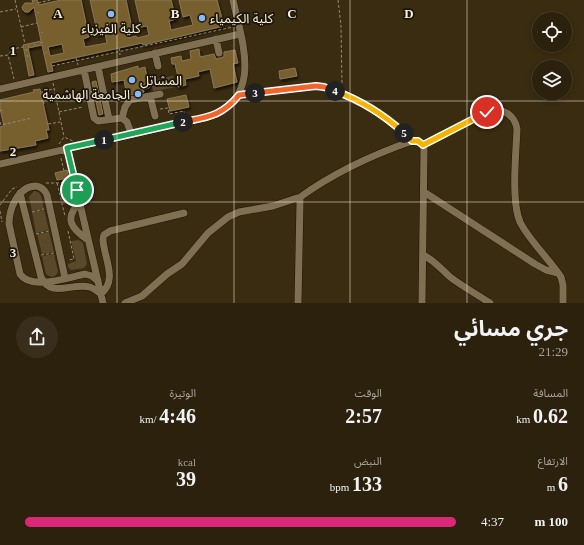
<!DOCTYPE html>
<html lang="ar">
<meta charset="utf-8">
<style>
body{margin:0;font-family:"Times New Roman","Noto Sans Arabic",serif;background:#382e1b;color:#f1f3f6;direction:rtl;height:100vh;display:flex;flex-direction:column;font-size:15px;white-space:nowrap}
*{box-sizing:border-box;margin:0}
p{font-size:13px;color:#a6a39d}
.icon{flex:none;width:22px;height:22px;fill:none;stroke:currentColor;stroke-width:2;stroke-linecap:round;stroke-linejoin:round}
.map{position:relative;height:303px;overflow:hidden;direction:ltr}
.side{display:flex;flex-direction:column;background:#2c210d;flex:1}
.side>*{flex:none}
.tools{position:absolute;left:532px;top:12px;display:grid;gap:8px}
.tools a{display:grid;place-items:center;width:40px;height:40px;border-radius:50%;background:#2c210d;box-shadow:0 2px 6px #0003,0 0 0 1px #483e2e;font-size:20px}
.pin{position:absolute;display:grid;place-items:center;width:34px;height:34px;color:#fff;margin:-17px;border:2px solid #fff;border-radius:50%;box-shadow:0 1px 4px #0007}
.km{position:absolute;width:20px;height:20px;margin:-10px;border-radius:50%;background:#222;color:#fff;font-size:11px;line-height:20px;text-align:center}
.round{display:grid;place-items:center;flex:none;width:42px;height:42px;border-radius:21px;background:#382e1b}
.head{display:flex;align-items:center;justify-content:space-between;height:68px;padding:0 16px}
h1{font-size:22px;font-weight:700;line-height:30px}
.metrics{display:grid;grid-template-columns:repeat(3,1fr);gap:6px;height:68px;padding:4px 16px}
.metrics div{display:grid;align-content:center}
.metrics b{font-size:20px;font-weight:700}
.metrics small{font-size:11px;font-weight:400}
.metrics p{font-size:11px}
ul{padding:0 16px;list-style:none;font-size:13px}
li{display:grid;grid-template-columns:64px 48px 1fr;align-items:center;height:30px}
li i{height:10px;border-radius:5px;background:#db2777}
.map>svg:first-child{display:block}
.green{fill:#59492a}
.building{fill:#785e2d;stroke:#87775b;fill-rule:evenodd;filter:url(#shadow)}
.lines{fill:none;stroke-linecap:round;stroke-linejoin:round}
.minor-casing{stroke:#211400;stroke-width:8}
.path{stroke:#968a75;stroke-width:1;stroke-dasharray:3 2;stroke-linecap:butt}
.minor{stroke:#7f6f53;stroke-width:7}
.split-1-casing{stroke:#fff;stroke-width:8}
.split-2-casing{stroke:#fff;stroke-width:8}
.split-3-casing{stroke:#fff;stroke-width:8}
.split-4-casing{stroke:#fff;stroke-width:8}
.split-5-casing{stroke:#fff;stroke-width:8}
.split-6-casing{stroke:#fff;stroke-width:8}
.split-1{stroke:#22a559;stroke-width:5}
.split-2{stroke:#22a559;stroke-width:5}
.split-3{stroke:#f0652b;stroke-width:5}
.split-4{stroke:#f0652b;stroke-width:5}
.split-5{stroke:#f5b400;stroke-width:5}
.split-6{stroke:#f5b400;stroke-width:5}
.grid{fill:none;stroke:#f8eedf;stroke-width:1;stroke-opacity:0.55}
.poi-dot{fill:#85bbfb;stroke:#1c150a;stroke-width:1.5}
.labels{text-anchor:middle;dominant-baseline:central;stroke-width:3.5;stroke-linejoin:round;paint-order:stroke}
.poi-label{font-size:13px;fill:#f8eedf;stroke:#1c150a;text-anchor:start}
.grid-label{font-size:13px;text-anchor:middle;font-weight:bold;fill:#f8eedf;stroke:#1c150a;stroke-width:3.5;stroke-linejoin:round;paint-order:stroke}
</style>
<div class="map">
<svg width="584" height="303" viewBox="0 0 584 303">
<defs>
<filter id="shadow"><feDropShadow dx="1.5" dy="2.5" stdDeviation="1" flood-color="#0009"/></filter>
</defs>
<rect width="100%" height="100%" fill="#3a2c11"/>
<path class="green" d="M 173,76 L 175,87 L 153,92 L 151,80 Z
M 71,184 L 74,200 L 73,202 L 63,204 L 60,187 Z
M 34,191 C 43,192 42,201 44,209 L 32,211 L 29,197 Z
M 44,210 L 49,230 L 36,233 L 32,212 Z
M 49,232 L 54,252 L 42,254 L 37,234 Z
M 79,240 L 83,243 L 87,264 L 84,268 L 71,270 L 68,267 L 68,264 L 76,261 L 71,241 Z
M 54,254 L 58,272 L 55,276 L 51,277 L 46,274 L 42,256 Z"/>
<path class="building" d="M 32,0 L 37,0 L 39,5 L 61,0 L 81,0 L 89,37 L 83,39 L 85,47 L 107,43 L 105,33 L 98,35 L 90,0 L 126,0 L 132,28 L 126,29 L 128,38 L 136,36 L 137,38 L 149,35 L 147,26 L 141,27 L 135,0 L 171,0 L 176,19 L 169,21 L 171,30 L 193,25 L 190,15 L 183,17 L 179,0 L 217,0 L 224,26 L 143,45 L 142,43 L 51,63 L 53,71 L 48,72 L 42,45 L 28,48 L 34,75 L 29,76 L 23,45 L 41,41 L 34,7 L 29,12 L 25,12 L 23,10 L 22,7 L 25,3 L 33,3 ZM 62,44 L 64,53 L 50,56 L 48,47 Z
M 199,49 L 200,57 L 214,54 L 216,59 L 224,57 L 224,52 L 235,50 L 238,63 L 233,64 L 237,82 L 214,88 L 210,69 L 198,72 L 199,76 L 185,79 L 186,85 L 178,87 L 177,81 L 179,81 L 175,64 L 172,64 L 171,58 L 181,56 L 182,61 L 191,59 L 190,51 Z
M 138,66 L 138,69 L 145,67 L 149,88 L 143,90 L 144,92 L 127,96 L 124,80 L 112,82 L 111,74 Z
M 295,68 L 297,76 L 280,79 L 279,71 Z
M 96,81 L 103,114 L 99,115 L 92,82 Z
M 40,89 L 49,130 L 46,130 L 48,138 L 35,141 L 36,145 L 0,151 L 0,127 L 4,126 L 0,108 L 0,100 L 34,92 L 33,90 Z
M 186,95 L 189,107 L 170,111 L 167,99 Z
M 67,170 L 69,178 L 57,180 L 55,173 Z"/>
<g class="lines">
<defs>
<path id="minor" d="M 216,39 L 219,53
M 155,53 L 158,66
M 98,67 L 109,119
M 84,70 L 94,118 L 98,121 L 122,118 L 127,122 L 131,133
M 0,89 L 240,34
M 239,95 L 316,86 C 347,88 391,120 412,141
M 150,96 L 155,116
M 122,118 L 125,107 L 130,100 L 160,94
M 423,145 L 491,110 C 504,108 515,116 517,129 C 516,153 511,201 520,222 C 529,240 549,259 561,277 L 563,285 L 563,303
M 67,148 L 103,303
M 0,164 L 208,117 C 264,98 242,42 233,0
M 424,192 L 535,264 L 546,270 L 558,273
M 20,193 L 41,277 C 51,299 72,282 90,287 C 93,288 97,291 101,294 C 116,281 107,264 104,247 C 103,242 102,239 104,235 L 110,231 L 184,213
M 299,198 C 333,173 372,155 412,141 L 422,143 L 424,149 L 422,303
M 80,202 C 63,219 72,229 88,240
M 423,255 C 434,260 441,269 450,277 C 462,286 476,294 490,303
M 65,278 L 47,195 C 45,190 42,187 36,186 C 18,186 9,209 9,224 L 20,274 C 31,291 69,277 85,274 L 92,276 L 98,281
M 125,303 L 142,296 L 167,274 L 182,264 L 208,233 L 228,217 L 239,212 L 273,206 L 297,198 L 300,199 L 300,202 L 298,303"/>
</defs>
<use href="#minor" class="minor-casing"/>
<path class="path" d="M 15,0 L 25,44
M 338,0 L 341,26 L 342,85
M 38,3 L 50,0
M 0,12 L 16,9
M 38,12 L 38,13
M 21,27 L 37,23
M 42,32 L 42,33
M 40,43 L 44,42
M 34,45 L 35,44
M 28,46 L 29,46
M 119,48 L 120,55
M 26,49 L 26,51
M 46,52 L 46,53
M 9,54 L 12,49 L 23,47
M 27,55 L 28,57
M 0,56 L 8,55 L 14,79
M 76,58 L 78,65
M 52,66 L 233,27
M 53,83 L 64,137
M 44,104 L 42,91 L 54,89
M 160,109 L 168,108 L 169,114 L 184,111 L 185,115
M 0,111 L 2,110
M 59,112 L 83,107
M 0,122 L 1,125 L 32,118
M 48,124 L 60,122
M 59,144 L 64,137 L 73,141
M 61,158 L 64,171
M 46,183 L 57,183 L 66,182 L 65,178
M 57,183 L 65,216
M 0,205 L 12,189 L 17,187
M 0,211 L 2,222
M 32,212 L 44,209
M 68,231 L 74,259 L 69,260
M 36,234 L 49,231
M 41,255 L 54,253"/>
<use href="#minor" class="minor"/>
</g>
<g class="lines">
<defs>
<path id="split-1" d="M 77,190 L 67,148 L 104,140"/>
<path id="split-2" d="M 104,140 L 183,122"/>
<path id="split-3" d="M 183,122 C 208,117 222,116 239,95 L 255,93"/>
<path id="split-4" d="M 255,93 L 316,86 L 324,87 L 335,91"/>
<path id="split-5" d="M 335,91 C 360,100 384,115 404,133"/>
<path id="split-6" d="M 404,133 L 412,141 L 418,141 L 423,145 L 487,112"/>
</defs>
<use href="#split-1" class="split-1-casing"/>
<use href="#split-2" class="split-2-casing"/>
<use href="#split-3" class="split-3-casing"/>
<use href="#split-4" class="split-4-casing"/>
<use href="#split-5" class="split-5-casing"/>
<use href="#split-6" class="split-6-casing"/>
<use href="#split-1" class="split-1"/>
<use href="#split-2" class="split-2"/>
<use href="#split-3" class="split-3"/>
<use href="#split-4" class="split-4"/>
<use href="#split-5" class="split-5"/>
<use href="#split-6" class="split-6"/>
</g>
<path class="grid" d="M 117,0 L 117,303M 234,0 L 234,303M 350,0 L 350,303M 467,0 L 467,303M 0,101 L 584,101M 0,202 L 584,202"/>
<g class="poi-dot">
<circle cx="111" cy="14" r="4"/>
<circle cx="202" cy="18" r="4"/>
<circle cx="132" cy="80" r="4"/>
<circle cx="138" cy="94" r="4"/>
</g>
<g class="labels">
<g class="poi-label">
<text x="210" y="18">كلية الكيمياء</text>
<text x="111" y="28" text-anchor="middle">كلية الفيزياء</text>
<text x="140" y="80">المشاتل</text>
<text x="130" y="94" text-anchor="end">الجامعة الهاشمية</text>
</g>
</g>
<g class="grid-label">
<text x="58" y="18">A</text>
<text x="175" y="18">B</text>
<text x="292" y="18">C</text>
<text x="409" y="18">D</text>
<text x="13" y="55">1</text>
<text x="13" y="156">2</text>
<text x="13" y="257">3</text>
</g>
</svg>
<div class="tools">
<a><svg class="icon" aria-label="locate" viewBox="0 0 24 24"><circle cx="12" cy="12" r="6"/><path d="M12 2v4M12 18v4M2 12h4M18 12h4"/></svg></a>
<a><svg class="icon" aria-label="layers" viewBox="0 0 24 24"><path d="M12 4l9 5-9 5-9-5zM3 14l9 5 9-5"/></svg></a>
</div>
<div class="pin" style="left:77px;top:190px;background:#1e9e55"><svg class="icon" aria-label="arrive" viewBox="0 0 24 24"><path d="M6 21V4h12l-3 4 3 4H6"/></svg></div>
<div class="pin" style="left:487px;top:112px;background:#d93025"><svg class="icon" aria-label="check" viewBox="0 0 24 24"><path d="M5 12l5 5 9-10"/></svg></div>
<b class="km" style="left:104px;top:140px">1</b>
<b class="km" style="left:183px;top:122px">2</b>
<b class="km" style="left:255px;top:93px">3</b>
<b class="km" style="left:335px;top:91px">4</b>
<b class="km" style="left:404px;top:133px">5</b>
</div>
<section class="side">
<div class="head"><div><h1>جري مسائي</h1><p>21:29</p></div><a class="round"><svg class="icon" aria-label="share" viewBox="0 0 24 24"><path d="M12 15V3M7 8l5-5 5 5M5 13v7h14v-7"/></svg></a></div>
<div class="metrics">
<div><p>المسافة</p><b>0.62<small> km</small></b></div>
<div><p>الوقت</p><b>2:57</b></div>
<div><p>الوتيرة</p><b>4:46<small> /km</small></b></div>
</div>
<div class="metrics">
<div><p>الارتفاع</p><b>6<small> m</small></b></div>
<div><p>النبض</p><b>133<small> bpm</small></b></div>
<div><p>kcal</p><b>39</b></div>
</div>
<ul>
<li><b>100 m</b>4:37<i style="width:98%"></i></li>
</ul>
</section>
